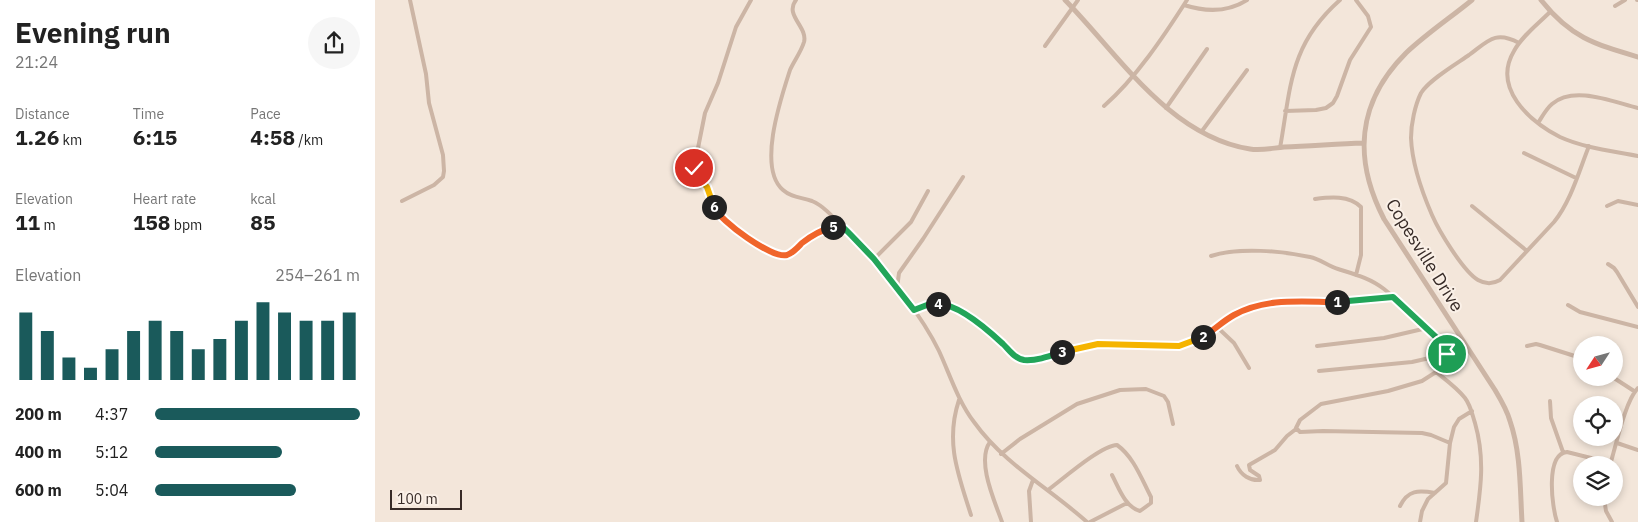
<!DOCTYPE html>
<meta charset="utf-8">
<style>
body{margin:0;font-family:"IBM Plex Sans",sans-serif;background:#f6f6f6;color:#222;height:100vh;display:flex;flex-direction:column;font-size:19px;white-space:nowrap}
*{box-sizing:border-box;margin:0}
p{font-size:16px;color:#767676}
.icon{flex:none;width:28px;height:28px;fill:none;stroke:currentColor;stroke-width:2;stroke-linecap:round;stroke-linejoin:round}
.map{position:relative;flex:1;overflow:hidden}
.panel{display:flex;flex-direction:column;background:#fff;width:375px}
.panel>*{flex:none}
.needle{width:32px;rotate:234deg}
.buttons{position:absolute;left:1198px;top:336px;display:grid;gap:10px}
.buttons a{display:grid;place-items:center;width:50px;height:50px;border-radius:50%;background:#fff;box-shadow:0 2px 8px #0003;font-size:25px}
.scale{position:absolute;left:15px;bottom:12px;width:72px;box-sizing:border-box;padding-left:5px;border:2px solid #372b27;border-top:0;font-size:14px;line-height:18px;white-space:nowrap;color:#372b27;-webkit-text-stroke:4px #faf0e7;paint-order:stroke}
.pin{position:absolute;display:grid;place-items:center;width:42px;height:42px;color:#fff;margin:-21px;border:2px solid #fff;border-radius:50%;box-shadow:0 1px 5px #0007}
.km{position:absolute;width:25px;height:25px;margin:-12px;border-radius:50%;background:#222;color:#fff;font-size:14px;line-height:25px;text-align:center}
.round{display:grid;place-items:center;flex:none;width:52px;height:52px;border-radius:26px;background:#f6f6f6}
.summary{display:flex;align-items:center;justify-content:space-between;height:85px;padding:0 15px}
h1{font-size:28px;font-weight:700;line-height:38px}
.figures{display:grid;grid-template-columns:repeat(3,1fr);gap:8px;height:85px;padding:5px 15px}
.figures div{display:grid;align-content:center}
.figures b{font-size:21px;font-weight:700}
.figures small{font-size:14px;font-weight:400}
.figures p{font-size:14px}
.chart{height:140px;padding:10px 15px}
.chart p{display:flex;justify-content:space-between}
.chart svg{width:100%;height:90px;margin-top:5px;stroke:#1a5a5b;stroke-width:6}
ul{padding:0 15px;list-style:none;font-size:16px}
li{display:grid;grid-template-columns:80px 60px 1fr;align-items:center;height:38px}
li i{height:12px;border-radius:6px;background:#1a5a5b}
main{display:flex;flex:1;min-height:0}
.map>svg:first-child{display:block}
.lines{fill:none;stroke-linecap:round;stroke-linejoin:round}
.minor{stroke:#ccb5a5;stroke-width:4}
.tertiary{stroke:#ccb5a5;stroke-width:5}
.split-1-casing{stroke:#fff;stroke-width:10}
.split-2-casing{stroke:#fff;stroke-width:10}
.split-3-casing{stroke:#fff;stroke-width:10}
.split-4-casing{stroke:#fff;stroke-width:10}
.split-5-casing{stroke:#fff;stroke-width:10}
.split-6-casing{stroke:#fff;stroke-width:10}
.split-7-casing{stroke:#fff;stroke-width:10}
.split-1{stroke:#22a559;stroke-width:6}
.split-2{stroke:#f0652b;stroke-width:6}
.split-3{stroke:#f5b400;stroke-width:6}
.split-4{stroke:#22a559;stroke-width:6}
.split-5{stroke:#22a559;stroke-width:6}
.split-6{stroke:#f0652b;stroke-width:6}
.split-7{stroke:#f5b400;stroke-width:6}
.labels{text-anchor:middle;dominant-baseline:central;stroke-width:4;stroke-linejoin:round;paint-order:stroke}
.street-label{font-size:18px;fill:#372b27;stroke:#faf0e7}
</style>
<main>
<section class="panel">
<div class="summary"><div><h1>Evening run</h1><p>21:24</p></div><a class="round"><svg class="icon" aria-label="share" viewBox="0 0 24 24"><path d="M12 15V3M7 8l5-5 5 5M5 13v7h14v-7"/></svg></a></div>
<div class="figures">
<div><p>Distance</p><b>1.26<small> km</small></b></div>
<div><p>Time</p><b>6:15</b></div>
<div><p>Pace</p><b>4:58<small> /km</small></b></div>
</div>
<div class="figures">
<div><p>Elevation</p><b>11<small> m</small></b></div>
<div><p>Heart rate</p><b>158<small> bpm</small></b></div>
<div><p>kcal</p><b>85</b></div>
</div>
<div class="chart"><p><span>Elevation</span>254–261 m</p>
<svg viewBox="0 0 160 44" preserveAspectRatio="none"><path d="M5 44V11M15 44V20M25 44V33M35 44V38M45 44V29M55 44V20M65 44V15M75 44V20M85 44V29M95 44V24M105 44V15M115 44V6M125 44V11M135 44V15M145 44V15M155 44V11"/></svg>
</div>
<ul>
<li><b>200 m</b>4:37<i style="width:100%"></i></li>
<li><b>400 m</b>5:12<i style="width:62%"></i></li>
<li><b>600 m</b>5:04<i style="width:69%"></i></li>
</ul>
</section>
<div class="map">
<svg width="1263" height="522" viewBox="0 0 1263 522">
<rect width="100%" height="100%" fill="#f3e6da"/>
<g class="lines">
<path class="minor" d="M 376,0 L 361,27 L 343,83 L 330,113 L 319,168 C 319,176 326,179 331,186 C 336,194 336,203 341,211 C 349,223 394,257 409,255 C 425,254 450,213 472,231 C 478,236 482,242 488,248 C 515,276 547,316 564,351 C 575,375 583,401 599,422 C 629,464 674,488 712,522
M 421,0 C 409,15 433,27 429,42 C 426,52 419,61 415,70 C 406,98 382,168 408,190 C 417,198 426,197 437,201 C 449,206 459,218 468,228
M 1262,0 L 1263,0
M 809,5 C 831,12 852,13 872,0
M 1240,6 L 1250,0
M 1175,12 C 1163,24 1147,36 1139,51 C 1117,88 1154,121 1185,137 C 1209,148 1238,151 1263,156
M 1144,43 C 1120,30 1113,41 1094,55 C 1081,64 1054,80 1046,93 C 1040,105 1036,124 1036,138 C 1037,163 1047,192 1057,215 C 1064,231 1088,271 1103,280 C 1110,284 1118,284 1125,280 L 1179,222 C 1196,201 1204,171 1214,146
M 670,46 L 703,0
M 729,106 C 761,78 789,36 812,0
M 791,108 L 832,49
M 910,111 L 941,110 L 951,108 L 958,103 L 962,96 L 975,60 L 996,27 L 993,16 L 981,0
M 1163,123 C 1167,117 1171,109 1177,104 C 1199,85 1238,102 1263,108
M 827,131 L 872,70
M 905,148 C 916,87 914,45 965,0
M 1149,153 L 1201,178
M 940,199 C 955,197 974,195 986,207 L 986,255 L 981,275
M 27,201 L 59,185 L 68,177 L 69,171 L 68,155 L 54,103 L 51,74 L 35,0
M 1097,206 L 1152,251
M 1232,206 L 1243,201 L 1263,205
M 836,256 C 864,247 907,251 935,257 C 945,259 953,266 963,269 C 979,274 995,278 1009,289 C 1032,307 1053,335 1078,349 L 1087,341
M 499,259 L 536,222 L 553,191
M 1233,264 L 1239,268 L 1242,272 L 1263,307
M 522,288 L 524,273 L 548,239 L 588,177
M 1193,305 L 1205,312 L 1263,327
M 539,310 C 568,299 579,305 602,323 C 610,330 619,336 627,343 C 639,355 640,360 659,359 L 723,344 L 804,347 L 826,338 L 851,320 L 865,312 L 902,302 L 919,300 L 963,302 L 1018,297
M 842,327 L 859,343 L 874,368
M 942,346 L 1009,338 L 1052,328
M 1152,346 L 1161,344 L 1165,345 L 1206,358
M 1078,349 L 1072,354 L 1061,372 C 1071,380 1082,388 1090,398 C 1096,406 1097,414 1100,423 C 1110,458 1106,487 1101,522
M 944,371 L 1037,362 L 1072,354
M 1061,372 L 1047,381 L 1013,391 L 946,404 L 925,420 L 921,428 L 925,432 L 948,431 L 1047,433 L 1056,435 L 1075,443
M 1239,378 L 1259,391
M 584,400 C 570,442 583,474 596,515
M 1175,401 L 1176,418 L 1188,452
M 615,442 C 601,461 620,502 627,522
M 1242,443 L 1263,450
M 626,454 L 645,439 L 702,404 L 745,390 L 771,389 L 789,396 L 793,402 L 798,424
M 1235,465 C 1241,446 1250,401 1263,388
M 862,466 C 866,475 875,481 885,480 L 884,476 L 875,470 L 874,465 L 900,450 L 912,436 L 921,429
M 673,490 C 688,479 725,446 742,445 C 759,457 767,480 776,497 L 776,503 L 765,511 C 750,507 744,488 737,475
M 1229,498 L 1231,511 L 1237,522
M 1025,506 C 1033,490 1043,490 1060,493
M 656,522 L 654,491 L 658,480
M 715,522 L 752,503
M 1045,522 L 1047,511 L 1053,499 L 1071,483 L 1075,443 L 1079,427 L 1084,419 L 1097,411
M 1182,522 C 1177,507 1170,454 1192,452 L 1236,463"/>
<path class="tertiary" d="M 690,0 C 743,54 794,136 875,149 C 886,151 898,148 909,147 C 935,146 962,144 988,143
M 1097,0 C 1075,18 1051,34 1031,53 C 982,102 978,159 1009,219 L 1120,390 C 1126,400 1132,410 1135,421 C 1146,453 1145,489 1147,522
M 1166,0 C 1195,37 1219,44 1263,57"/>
</g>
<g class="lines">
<defs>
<path id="split-1" d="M 962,302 L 1018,297 L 1063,339 L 1078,349 L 1072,354"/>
<path id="split-2" d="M 828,337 C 839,330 848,321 859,315 C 892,297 928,302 962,302"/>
<path id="split-3" d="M 687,352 L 723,344 L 804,346 L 828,337"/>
<path id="split-4" d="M 563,304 C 584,304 613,330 628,344 C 635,351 639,358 649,360 C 662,361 675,356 687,352"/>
<path id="split-5" d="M 458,227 L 470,229 L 475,234 L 499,259 L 539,310 L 552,305 L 563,304"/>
<path id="split-6" d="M 339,207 C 345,221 397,259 412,255 C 418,253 423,247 427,243 C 436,236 446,230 458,227"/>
<path id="split-7" d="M 319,168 L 320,174 L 332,187 L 339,207"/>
</defs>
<use href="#split-1" class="split-1-casing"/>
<use href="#split-2" class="split-2-casing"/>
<use href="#split-3" class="split-3-casing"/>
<use href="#split-4" class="split-4-casing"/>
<use href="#split-5" class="split-5-casing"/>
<use href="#split-6" class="split-6-casing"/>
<use href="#split-7" class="split-7-casing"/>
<use href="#split-1" class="split-1"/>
<use href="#split-2" class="split-2"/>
<use href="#split-3" class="split-3"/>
<use href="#split-4" class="split-4"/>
<use href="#split-5" class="split-5"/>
<use href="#split-6" class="split-6"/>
<use href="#split-7" class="split-7"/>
</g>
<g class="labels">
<g class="street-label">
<text transform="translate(1050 255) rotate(58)">Copesville Drive</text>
</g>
</g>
</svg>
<div class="buttons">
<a><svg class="needle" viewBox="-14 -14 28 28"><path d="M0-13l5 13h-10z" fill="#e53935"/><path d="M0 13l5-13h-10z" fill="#767676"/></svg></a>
<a><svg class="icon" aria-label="locate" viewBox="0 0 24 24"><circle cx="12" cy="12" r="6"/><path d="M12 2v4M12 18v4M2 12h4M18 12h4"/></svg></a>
<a><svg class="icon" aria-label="layers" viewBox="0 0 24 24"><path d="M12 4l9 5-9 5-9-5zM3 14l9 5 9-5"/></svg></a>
</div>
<div class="scale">100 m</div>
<div class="pin" style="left:1072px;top:354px;background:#1e9e55"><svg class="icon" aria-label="arrive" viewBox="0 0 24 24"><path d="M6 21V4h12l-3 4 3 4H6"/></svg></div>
<div class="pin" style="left:319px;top:168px;background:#d93025"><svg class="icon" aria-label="check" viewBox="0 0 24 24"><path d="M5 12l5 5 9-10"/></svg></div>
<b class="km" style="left:962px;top:302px">1</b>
<b class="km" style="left:828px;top:337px">2</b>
<b class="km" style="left:687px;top:352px">3</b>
<b class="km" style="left:563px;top:304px">4</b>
<b class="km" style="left:458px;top:227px">5</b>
<b class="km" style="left:339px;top:207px">6</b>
</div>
</main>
